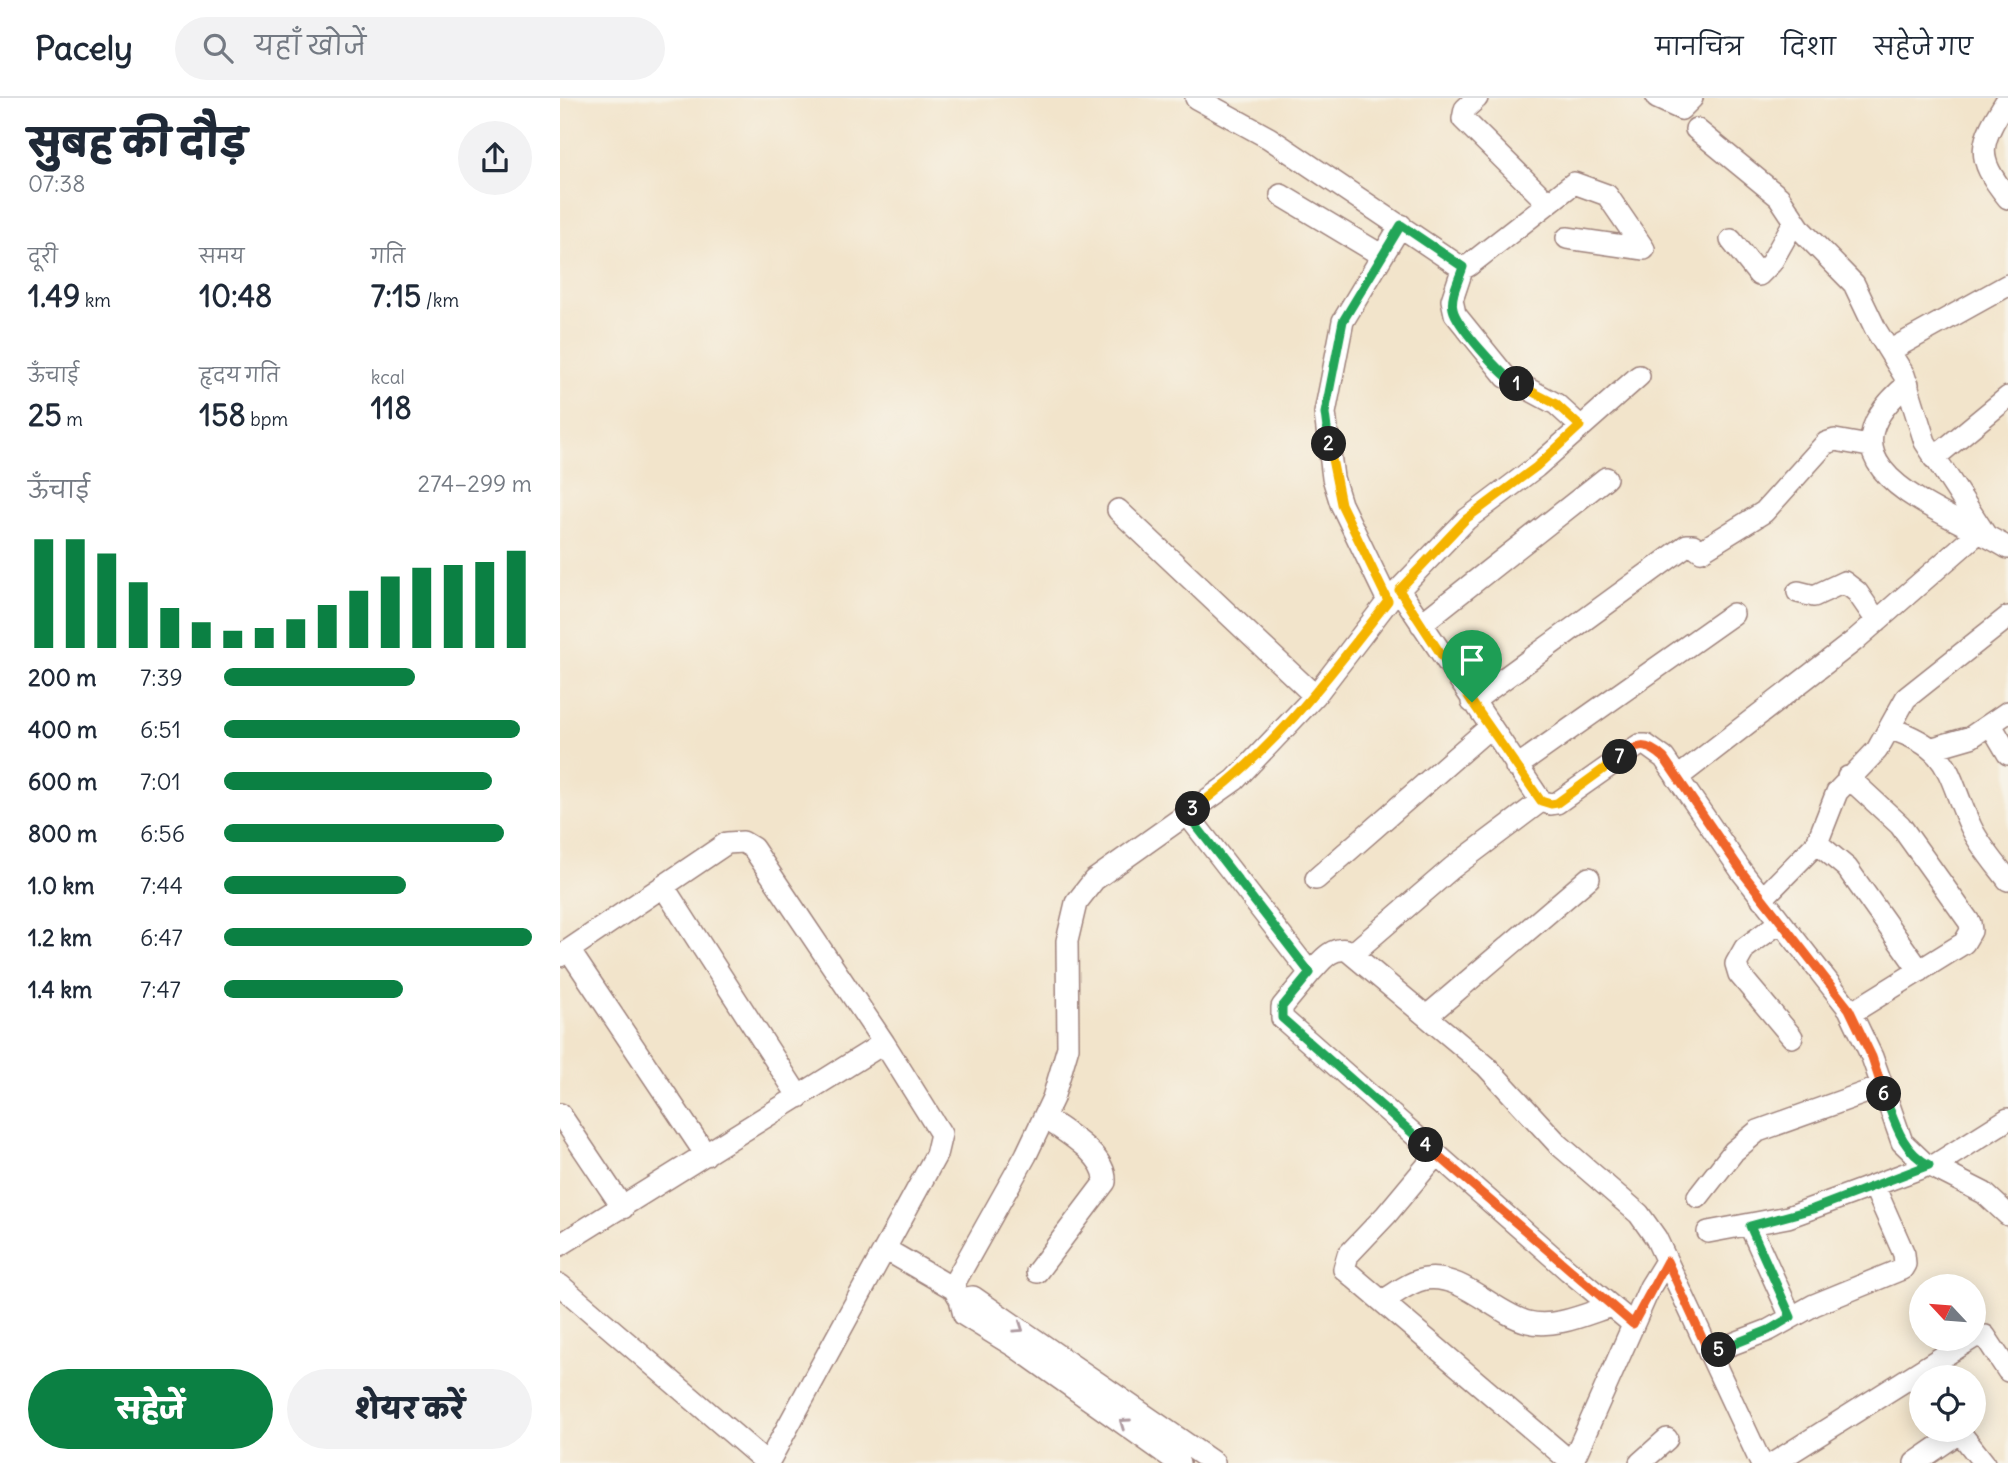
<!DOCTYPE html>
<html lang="hi">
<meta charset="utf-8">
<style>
body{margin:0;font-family:Delius,"Playpen Sans Deva",sans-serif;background:#f2f2f3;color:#1f2937;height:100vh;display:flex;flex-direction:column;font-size:26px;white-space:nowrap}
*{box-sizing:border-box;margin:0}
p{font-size:23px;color:#747a83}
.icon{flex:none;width:38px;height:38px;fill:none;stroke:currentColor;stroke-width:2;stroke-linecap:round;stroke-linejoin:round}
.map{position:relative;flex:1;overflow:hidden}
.panel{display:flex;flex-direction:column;background:#fff;width:560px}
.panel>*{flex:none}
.needle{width:46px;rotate:296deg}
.buttons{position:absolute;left:1349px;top:1176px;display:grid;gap:14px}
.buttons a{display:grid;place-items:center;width:77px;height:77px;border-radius:50%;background:#fff;box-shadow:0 4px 18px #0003;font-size:35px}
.pin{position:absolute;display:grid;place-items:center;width:60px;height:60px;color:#fff;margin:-72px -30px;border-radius:50% 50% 50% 0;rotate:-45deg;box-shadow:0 0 7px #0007}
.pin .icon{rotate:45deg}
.km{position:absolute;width:35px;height:35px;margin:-18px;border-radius:50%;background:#222;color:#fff;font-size:19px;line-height:35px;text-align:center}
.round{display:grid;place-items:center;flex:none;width:74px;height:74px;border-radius:37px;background:#f2f2f3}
.summary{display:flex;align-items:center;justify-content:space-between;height:119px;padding:0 28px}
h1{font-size:38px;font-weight:800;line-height:52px}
.metrics{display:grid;grid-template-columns:repeat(3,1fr);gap:10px;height:119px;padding:7px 28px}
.metrics div{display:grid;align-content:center}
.metrics b{font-size:30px;font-weight:800}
.metrics small{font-size:19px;font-weight:400}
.metrics p{font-size:19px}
.chart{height:196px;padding:14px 28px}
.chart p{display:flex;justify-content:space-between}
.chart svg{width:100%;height:126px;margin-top:7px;stroke:#0b8043;stroke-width:6}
.cta{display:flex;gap:14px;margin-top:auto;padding:14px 28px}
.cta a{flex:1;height:80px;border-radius:42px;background:#0b8043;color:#fff;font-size:28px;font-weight:800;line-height:80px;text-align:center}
.cta a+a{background:#f2f2f3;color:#1f2937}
ul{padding:0 28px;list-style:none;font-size:23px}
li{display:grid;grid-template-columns:112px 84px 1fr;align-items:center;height:52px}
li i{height:18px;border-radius:9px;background:#0b8043}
header{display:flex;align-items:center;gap:42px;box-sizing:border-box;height:98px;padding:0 35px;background:#fff;border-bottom:2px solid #e0e1e3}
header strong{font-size:33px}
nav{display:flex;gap:38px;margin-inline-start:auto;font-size:24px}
.search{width:490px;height:63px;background:#f2f2f3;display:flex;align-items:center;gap:18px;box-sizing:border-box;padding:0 24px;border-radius:38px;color:#747a83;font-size:26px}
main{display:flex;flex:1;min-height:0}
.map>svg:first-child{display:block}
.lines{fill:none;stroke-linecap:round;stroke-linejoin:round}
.minor-casing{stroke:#9e827b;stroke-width:24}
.minor{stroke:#fff;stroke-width:21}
.oneway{stroke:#ae9aa0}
.split-1-casing{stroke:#fff;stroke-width:14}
.split-2-casing{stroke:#fff;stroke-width:14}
.split-3-casing{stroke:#fff;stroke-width:14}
.split-4-casing{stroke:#fff;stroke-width:14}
.split-5-casing{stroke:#fff;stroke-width:14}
.split-6-casing{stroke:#fff;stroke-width:14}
.split-7-casing{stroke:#fff;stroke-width:14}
.split-8-casing{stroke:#fff;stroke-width:14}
.split-1{stroke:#f5b400;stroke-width:9}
.split-2{stroke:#22a559;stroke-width:9}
.split-3{stroke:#f5b400;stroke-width:9}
.split-4{stroke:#22a559;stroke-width:9}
.split-5{stroke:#f0652b;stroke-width:9}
.split-6{stroke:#22a559;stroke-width:9}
.split-7{stroke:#f0652b;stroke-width:9}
.split-8{stroke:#f5b400;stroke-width:9}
</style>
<header>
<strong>Pacely</strong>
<div class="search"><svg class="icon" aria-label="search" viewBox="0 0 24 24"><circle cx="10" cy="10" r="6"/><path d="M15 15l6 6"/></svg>यहाँ खोजें</div>
<nav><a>मानचित्र</a><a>दिशा</a><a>सहेजे गए</a></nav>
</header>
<main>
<section class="panel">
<div class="summary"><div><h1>सुबह की दौड़</h1><p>07:38</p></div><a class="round"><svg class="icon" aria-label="share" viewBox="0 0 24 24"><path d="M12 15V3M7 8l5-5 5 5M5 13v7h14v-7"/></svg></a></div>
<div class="metrics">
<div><p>दूरी</p><b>1.49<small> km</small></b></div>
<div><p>समय</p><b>10:48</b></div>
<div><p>गति</p><b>7:15<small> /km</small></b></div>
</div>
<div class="metrics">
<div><p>ऊँचाई</p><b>25<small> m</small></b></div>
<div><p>हृदय गति</p><b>158<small> bpm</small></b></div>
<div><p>kcal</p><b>118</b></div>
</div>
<div class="chart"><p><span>ऊँचाई</span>274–299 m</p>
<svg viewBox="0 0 160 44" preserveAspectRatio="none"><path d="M5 44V6M15 44V6M25 44V11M35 44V21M45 44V30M55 44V35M65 44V38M75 44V37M85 44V34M95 44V29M105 44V24M115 44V19M125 44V16M135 44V15M145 44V14M155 44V10"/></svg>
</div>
<ul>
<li><b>200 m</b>7:39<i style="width:62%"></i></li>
<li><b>400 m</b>6:51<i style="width:96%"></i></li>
<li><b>600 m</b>7:01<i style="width:87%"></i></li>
<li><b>800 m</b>6:56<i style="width:91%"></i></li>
<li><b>1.0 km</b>7:44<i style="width:59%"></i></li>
<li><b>1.2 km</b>6:47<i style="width:100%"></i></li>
<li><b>1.4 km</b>7:47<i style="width:58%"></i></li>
</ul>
<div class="cta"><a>सहेजें</a><a>शेयर करें</a></div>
</section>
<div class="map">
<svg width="1448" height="1365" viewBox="0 0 1448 1365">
<rect width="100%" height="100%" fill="#f7f3e8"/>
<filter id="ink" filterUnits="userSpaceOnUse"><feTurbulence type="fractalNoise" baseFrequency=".0143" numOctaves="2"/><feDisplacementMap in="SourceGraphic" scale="14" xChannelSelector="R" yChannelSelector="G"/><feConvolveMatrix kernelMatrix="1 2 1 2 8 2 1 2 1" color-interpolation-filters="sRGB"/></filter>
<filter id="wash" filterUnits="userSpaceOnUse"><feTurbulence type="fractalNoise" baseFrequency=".00686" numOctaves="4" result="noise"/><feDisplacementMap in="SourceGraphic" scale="28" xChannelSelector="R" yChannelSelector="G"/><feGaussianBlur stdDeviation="1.57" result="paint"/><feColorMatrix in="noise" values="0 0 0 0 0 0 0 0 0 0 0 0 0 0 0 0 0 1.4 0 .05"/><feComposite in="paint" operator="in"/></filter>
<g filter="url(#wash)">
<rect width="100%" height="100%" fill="#f2e4cb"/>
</g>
<g filter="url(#ink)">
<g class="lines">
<defs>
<path id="minor" d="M 636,0 L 709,40 L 899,168 L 908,168 L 1014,85 L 1047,97 L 1084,151 L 1007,140
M 917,0 L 905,11 L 903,21 L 988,105
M 1097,0 L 1121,11 L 1132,0
M 1448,0 C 1420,45 1413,57 1448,100
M 1136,31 L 1219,99 L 1241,132 L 1294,186 L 1316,232 L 1344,277 L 1365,344 L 1425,436
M 721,97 L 821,157
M 1171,142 L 1199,177 L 1211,165 L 1234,124
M 903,169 L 892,202 L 895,216 L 946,279 L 996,306 L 1020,328
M 1329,253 L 1448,187
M 1348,286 C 1245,371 1386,412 1448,450
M 1374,360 L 1448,299
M 558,412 L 755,598
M 839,492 L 981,703 L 991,706 L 997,705 L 1079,647 L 1086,647 L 1104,660 L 1182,774 L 1289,911 L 1312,959 L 1342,1044 L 1363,1064 L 1424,1095 L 1448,1117
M 1238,494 L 1254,498 L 1284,484 L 1297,494 L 1317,523
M 828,503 L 781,406 L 773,380 L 765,315 L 783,223 L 841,127
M 861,526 L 1046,380
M 912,604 L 1127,447 L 1133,447 L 1141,453 L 1204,414 L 1266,345 L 1275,342 L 1309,348
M 1431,627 L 1448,656
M 1331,631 C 1393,651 1386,676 1411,729 C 1420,748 1435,765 1448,782
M 1373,650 L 1411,639 L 1448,614
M 956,669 L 1173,516
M 1288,679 L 1340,727 L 1410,825 L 1411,833 L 1404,845 L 1291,915
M 1117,680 L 1294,543 L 1420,433
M 627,716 L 750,875 L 722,909 L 722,920 L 1009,1173 L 1073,1226
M 1257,745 L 1287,770 L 1360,873
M 756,781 L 930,629
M 103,788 L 239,999
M 1202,801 L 1257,745 L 1277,694 L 1317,652 L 1346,600 L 1448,519
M 1220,824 L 1185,850 L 1176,866 L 1179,876 L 1232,939
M 9,852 L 146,1057
M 792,856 L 892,770 L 981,703
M 0,858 L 167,745 L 183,744 L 193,750 L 324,945 L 381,1036 L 376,1057 L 208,1365
M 750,875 C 761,864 770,849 787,852 L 926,968 L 998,1046 L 1079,1116 L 1096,1140 L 1201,1365
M 867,918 L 1029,780
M 0,1016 L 63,1110
M 876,1057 L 826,1117 L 788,1157 L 784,1171 L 1012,1365 L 1090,1189 L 1106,1163
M 1372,1069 L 1448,1021
M 1138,1099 L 1174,1053 L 1198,1033 L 1321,989
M 1190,1128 L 1231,1219
M 1148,1134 L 1228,1119 L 1369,1067
M 0,1147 L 324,945
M 325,1151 L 394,1191
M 477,1174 L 545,1084 C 547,1057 504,1034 484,1019
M 0,1187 L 207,1365
M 400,1201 L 413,1199 L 654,1365
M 822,1203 C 835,1196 849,1184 865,1181 C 902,1175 934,1215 968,1224 C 994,1231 1026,1216 1051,1208
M 1414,1239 L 1425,1238 L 1448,1273
M 1149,1255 L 1209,1232 L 1254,1207 L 1342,1171 L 1345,1166 L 1344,1156 L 1314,1088
M 1398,1332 L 1424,1365
M 619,1365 L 454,1248 L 404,1217 L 400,1201 L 394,1191 L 396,1182 L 466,1057 L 493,1000 L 508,949 L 507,843 L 516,805 L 534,782 L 675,682 L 755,598 L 828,503 L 907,421 L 976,369 L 1079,278
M 1080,1365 L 1107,1341
M 1214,1365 L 1411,1241
M 1355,1365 L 1400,1334"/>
</defs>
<use href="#minor" class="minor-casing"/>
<use href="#minor" class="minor"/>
</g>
<defs><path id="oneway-chevron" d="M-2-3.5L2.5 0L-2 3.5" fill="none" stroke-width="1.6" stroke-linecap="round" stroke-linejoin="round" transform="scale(1.75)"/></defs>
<g class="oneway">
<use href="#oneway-chevron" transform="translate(459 1230) rotate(34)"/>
<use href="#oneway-chevron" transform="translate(564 1325) rotate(-145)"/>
</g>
</g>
<g class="lines" filter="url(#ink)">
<defs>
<path id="split-1" d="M 912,604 L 839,492 L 906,421 L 976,369 L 1020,328 L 996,306 L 957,286"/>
<path id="split-2" d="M 769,346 L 765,315 L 783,223 L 841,127 L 903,169 C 899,182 890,198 893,211 C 896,227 942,278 957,286"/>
<path id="split-3" d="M 633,711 C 712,655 769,579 828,503 L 781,406 L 769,346"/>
<path id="split-4" d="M 633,711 L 627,716 L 750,875 L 722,909 L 722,920 L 866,1047"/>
<path id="split-5" d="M 866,1047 L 1073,1226 L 1107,1163 L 1149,1255 L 1159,1252"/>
<path id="split-6" d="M 1159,1252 L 1209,1232 L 1231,1219 L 1190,1128 L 1253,1111 L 1369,1067 C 1341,1052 1335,1024 1324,996"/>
<path id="split-7" d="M 1060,659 C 1078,646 1086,644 1104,660 L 1182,774 L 1289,911 L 1312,959 L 1324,996"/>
<path id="split-8" d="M 912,604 L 981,703 L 991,706 L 997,705 L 1060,659"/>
</defs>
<use href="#split-1" class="split-1-casing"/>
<use href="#split-2" class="split-2-casing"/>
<use href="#split-3" class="split-3-casing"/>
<use href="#split-4" class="split-4-casing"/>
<use href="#split-5" class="split-5-casing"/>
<use href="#split-6" class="split-6-casing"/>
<use href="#split-7" class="split-7-casing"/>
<use href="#split-8" class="split-8-casing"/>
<use href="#split-1" class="split-1"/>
<use href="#split-2" class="split-2"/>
<use href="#split-3" class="split-3"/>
<use href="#split-4" class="split-4"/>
<use href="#split-5" class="split-5"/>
<use href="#split-6" class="split-6"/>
<use href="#split-7" class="split-7"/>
<use href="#split-8" class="split-8"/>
</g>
</svg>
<div class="buttons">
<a><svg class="needle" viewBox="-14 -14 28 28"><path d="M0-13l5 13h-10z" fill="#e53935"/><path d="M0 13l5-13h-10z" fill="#747a83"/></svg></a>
<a><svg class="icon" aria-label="locate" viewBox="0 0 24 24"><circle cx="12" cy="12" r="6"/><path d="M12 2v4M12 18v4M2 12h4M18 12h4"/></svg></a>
</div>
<div class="pin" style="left:912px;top:604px;background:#1e9e55"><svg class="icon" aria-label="arrive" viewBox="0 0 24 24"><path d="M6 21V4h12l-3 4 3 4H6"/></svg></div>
<b class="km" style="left:957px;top:286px">1</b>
<b class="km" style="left:769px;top:346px">2</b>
<b class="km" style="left:633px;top:711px">3</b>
<b class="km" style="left:866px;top:1047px">4</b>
<b class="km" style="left:1159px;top:1252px">5</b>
<b class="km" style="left:1324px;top:996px">6</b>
<b class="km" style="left:1060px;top:659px">7</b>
</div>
</main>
